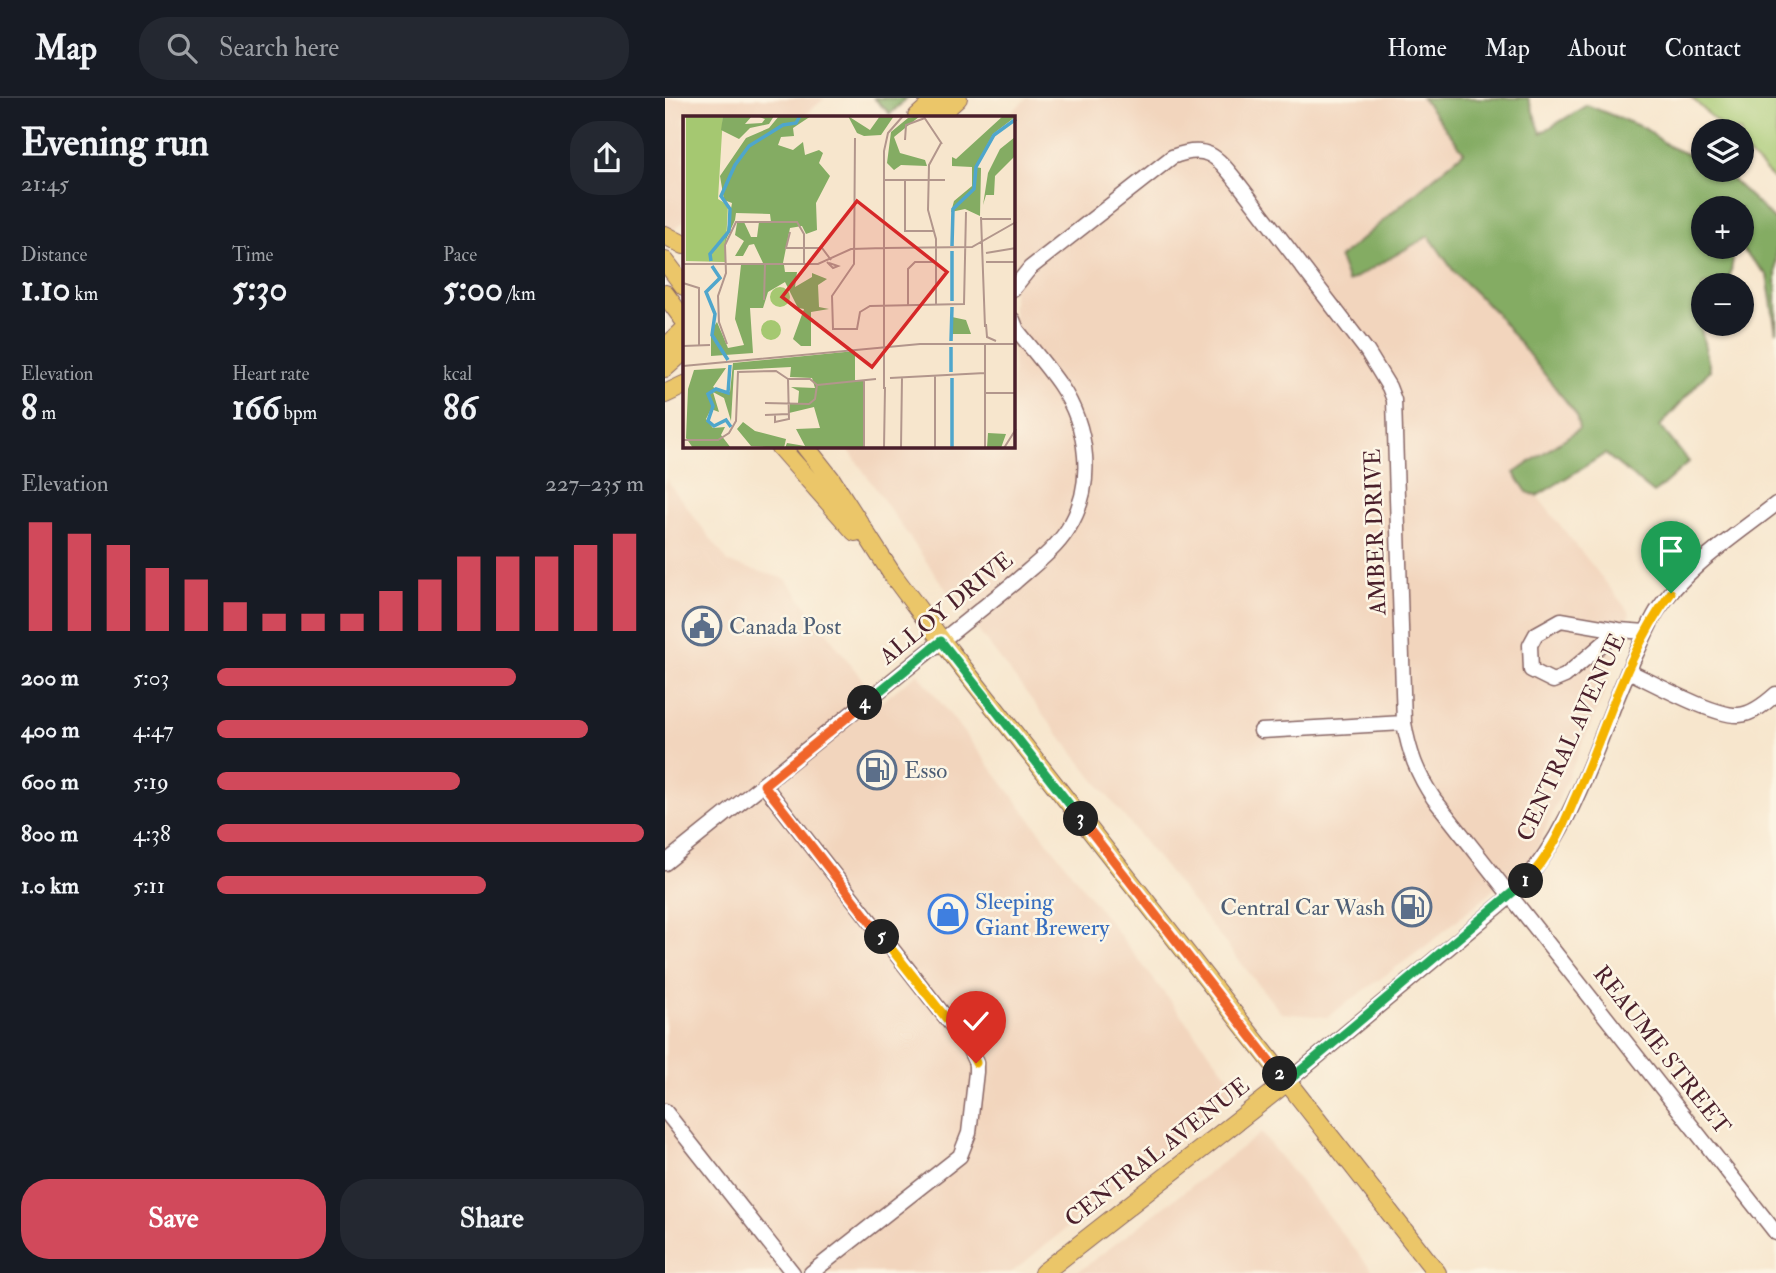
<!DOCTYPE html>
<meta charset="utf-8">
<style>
body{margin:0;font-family:"IM FELL Double Pica",serif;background:#242831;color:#f1f3f6;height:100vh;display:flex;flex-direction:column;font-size:26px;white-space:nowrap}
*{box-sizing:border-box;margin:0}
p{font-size:23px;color:#9ea1a6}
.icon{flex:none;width:38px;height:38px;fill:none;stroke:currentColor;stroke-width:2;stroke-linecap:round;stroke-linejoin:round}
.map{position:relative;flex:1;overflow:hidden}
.details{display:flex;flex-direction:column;background:#171b24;width:665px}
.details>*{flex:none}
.controls{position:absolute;left:1026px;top:21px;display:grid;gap:14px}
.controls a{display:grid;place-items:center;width:63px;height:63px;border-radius:50%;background:#171b24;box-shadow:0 2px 5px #0004;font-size:35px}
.pin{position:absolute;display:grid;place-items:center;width:60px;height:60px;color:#fff;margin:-72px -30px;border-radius:50% 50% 50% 0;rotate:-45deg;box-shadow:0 0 7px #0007}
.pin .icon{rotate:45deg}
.km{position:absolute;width:35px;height:35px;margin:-18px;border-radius:50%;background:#222;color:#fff;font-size:19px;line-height:35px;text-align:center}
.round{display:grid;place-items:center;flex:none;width:74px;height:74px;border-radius:28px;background:#242831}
.summary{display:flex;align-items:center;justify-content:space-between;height:119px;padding:0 21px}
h1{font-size:38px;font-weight:700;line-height:52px}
.metrics{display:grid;grid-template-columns:repeat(3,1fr);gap:10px;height:119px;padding:7px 21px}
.metrics div{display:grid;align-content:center}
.metrics b{font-size:35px;font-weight:700}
.metrics small{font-size:19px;font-weight:400}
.metrics p{font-size:19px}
.chart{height:196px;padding:14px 21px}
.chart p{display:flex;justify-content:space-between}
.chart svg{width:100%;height:126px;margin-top:7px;stroke:#d1495b;stroke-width:6}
.button{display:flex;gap:14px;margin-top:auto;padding:14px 21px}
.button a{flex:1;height:80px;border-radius:28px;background:#d1495b;color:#fff;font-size:28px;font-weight:700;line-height:80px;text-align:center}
.button a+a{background:#242831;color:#f1f3f6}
ul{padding:0 21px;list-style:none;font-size:23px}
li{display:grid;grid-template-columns:112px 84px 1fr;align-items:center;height:52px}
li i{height:18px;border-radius:9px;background:#d1495b}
header{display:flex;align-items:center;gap:42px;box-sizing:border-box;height:98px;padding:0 35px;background:#171b24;border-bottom:2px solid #363941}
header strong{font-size:33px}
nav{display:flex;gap:38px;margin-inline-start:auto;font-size:24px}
.search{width:490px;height:63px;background:#242831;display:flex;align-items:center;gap:18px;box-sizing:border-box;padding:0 24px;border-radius:28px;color:#9ea1a6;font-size:26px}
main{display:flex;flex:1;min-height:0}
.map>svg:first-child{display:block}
.built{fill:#f2d5bd}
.green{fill:#a5c871;stroke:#78744e;stroke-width:2}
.forest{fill:#84ac63;stroke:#676647;stroke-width:2}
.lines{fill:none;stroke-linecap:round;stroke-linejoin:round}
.minor-casing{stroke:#876564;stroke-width:17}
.major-casing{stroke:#876564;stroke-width:20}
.minor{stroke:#fff;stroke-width:14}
.major{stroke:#ebc669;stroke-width:18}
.split-1-casing{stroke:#fff;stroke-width:14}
.split-2-casing{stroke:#fff;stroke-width:14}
.split-3-casing{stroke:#fff;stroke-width:14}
.split-4-casing{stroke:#fff;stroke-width:14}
.split-5-casing{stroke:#fff;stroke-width:14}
.split-6-casing{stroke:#fff;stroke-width:14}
.split-1{stroke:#f5b400;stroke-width:9}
.split-2{stroke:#22a559;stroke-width:9}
.split-3{stroke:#f0652b;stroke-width:9}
.split-4{stroke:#22a559;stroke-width:9}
.split-5{stroke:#f0652b;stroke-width:9}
.split-6{stroke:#f5b400;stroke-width:9}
.labels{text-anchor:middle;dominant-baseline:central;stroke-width:5;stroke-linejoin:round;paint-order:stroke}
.street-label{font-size:23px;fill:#4a1f2b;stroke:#fcf5e5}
.service-label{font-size:23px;fill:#4e5e75;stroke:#fcf5e5;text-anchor:start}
.shop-label{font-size:23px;fill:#366cbe;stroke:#fcf5e5;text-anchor:start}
.inset-river{fill:none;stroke:#4fa6cc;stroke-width:3.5}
.inset-road{fill:none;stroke:#b2968c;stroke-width:2}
.view{fill:#d62828;fill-opacity:0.15;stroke:#d62828;stroke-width:3.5}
.inset-edge{fill:none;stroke:#4a1f2b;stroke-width:3.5}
</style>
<header>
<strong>Map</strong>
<div class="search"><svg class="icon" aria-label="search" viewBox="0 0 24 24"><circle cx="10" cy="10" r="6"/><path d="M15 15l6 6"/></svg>Search here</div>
<nav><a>Home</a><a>Map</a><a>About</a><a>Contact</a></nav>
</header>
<main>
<section class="details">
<div class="summary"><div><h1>Evening run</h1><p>21:45</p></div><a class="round"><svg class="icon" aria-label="share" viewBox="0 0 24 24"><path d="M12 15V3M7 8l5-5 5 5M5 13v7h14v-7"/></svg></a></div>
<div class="metrics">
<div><p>Distance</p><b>1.10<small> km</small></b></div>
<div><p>Time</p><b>5:30</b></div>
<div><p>Pace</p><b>5:00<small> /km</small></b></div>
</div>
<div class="metrics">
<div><p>Elevation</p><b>8<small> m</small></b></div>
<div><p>Heart rate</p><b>166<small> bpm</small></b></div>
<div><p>kcal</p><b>86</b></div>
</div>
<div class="chart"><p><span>Elevation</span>227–235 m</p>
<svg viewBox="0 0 160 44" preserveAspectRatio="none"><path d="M5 44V6M15 44V10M25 44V14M35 44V22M45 44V26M55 44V34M65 44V38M75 44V38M85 44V38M95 44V30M105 44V26M115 44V18M125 44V18M135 44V18M145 44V14M155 44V10"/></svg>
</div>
<ul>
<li><b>200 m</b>5:03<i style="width:70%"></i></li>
<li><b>400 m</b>4:47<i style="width:87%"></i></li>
<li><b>600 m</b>5:19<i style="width:57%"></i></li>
<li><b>800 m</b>4:38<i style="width:100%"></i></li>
<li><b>1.0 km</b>5:11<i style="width:63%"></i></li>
</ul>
<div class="button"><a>Save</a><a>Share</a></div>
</section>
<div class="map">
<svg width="1111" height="1175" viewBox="0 0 1111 1175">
<rect width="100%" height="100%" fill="#fcf5e5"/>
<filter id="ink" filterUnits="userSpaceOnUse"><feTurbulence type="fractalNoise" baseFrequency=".0143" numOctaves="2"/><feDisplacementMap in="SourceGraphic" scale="14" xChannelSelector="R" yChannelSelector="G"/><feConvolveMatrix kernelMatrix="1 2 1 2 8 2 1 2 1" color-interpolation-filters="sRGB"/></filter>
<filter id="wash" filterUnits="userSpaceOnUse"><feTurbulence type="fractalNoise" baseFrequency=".00686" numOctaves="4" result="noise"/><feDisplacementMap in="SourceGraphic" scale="28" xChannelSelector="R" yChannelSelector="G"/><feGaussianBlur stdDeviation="1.57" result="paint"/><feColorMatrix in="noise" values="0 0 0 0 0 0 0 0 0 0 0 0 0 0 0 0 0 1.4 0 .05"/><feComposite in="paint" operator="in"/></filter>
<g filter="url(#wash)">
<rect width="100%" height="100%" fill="#f7e6cd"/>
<path class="built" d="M 0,0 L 160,0 L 138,19 L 19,19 L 19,123 L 0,140 Z
M 362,0 L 757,0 L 799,54 L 674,159 L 683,183 L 764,138 L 790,175 L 830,214 L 911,316 L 914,331 L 849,374 L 862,394 L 872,398 L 965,515 L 937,600 L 869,758 L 761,848 L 662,919 L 616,915 L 390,632 L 277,486 L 181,348 L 348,348 L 348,19 L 341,19 Z
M 0,380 L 64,465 L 121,481 L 215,605 L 253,575 L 573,991 L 346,1175 L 0,1175 Z
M 596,1035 L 709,1175 L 412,1175 Z"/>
<path class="green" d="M 1027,0 L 1111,0 L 1111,83 L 1076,49 L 1076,33 L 1061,33 Z"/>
<path class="forest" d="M 209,0 L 242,0 L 225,16 Z
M 757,0 L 863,0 L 876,35 L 922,7 L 979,30 L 1005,49 L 1038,63 L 1038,72 L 1057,72 L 1111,123 L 1111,234 L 1102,177 L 1075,149 L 1076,110 L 1038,110 L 1038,149 L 1070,149 L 1064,185 L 1063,187 L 1038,187 L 1039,226 L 1036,231 L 1045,272 L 995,328 L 1024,364 L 989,395 L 940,356 L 872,398 L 862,394 L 849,375 L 914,331 L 911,316 L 830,214 L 790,175 L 764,138 L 683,184 L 674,160 L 799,54 Z"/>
</g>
<g filter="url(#ink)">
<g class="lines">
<defs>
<path id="minor" d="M 348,191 L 365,170 L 507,59 C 543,45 552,59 573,85 L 702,253 L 724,289 L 729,302 L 739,625 C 744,654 752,676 769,701 L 1111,1135
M 954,532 L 900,578 L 888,583 L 866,572 L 865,547 L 871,536 L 896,522 L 954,532 L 981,534
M 963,573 C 987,584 1050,619 1074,617 C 1088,616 1101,605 1111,596
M 596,633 L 739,625
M 99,687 L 303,948 L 311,965 L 311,974 L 304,1035 L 295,1058 L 146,1175
M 0,765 L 350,484 C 368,468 390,452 403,431 C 431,387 423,328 395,287 C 382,268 366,250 352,232 L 348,222
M 622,984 L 847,797 C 912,732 932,638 971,556 C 978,542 984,526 992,513 C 1021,469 1070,438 1111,406
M 0,1013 L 128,1175"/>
<path id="major" d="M 252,19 L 273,0
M 272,19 L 293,0
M 0,137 L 19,147
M 0,163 L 19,188
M 0,196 L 19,222
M 0,250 L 19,232
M 0,270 L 19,253
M 0,296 L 19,287
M 114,348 L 190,434
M 140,348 L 166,381 L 227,476 L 277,543 L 772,1175
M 378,1175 L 622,984"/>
</defs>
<use href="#minor" class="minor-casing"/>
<use href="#major" class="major-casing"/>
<use href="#minor" class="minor"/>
<use href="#major" class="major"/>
</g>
</g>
<g class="lines" filter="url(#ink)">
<defs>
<path id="split-1" d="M 861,783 C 884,760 898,729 910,700 C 941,632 961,555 1006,495"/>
<path id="split-2" d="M 615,976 L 622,984 L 861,783"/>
<path id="split-3" d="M 416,721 L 615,976"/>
<path id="split-4" d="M 200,605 L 276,543 L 416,721"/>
<path id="split-5" d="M 200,605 L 99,687 L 217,839"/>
<path id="split-6" d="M 217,839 L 303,948 L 311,965"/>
</defs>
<use href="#split-1" class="split-1-casing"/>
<use href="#split-2" class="split-2-casing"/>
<use href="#split-3" class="split-3-casing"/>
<use href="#split-4" class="split-4-casing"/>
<use href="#split-5" class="split-5-casing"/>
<use href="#split-6" class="split-6-casing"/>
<use href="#split-1" class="split-1"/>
<use href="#split-2" class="split-2"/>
<use href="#split-3" class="split-3"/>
<use href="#split-4" class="split-4"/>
<use href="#split-5" class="split-5"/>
<use href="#split-6" class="split-6"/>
</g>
<defs>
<symbol id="civic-ring" viewBox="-11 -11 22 22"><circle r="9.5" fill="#fcf5e5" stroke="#5c6f8a" stroke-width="1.5"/><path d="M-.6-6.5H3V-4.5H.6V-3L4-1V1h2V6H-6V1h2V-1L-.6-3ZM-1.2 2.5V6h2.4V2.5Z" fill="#5c6f8a"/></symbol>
<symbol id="fuel-ring" viewBox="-11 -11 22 22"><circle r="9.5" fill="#fcf5e5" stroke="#5c6f8a" stroke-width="1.5"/><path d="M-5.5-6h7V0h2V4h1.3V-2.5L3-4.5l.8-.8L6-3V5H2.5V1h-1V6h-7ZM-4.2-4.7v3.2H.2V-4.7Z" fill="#5c6f8a"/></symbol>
<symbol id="shop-ring" viewBox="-11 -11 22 22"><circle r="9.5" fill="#fcf5e5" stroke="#3f7fe0" stroke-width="1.5"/><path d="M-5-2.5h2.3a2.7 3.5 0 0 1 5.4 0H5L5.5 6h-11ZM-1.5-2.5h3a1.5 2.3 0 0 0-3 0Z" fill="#3f7fe0"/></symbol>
</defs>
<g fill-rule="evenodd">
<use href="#civic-ring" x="15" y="506" width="44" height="44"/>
<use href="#fuel-ring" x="190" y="650" width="44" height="44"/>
<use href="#fuel-ring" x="725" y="787" width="44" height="44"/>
<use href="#shop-ring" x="261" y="794" width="44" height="44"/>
</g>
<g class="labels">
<g class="street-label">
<text transform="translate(710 434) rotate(-92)">AMBER DRIVE</text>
<text transform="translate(281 510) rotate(-39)">ALLOY DRIVE</text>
<text transform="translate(906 639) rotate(-65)">CENTRAL AVENUE</text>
<text transform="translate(997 952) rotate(52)">REAUME STREET</text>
<text transform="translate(492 1054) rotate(-38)">CENTRAL AVENUE</text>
</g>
<g class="service-label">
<text x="64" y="528">Canada Post</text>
<text x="239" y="672">Esso</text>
<text x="720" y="809" text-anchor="end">Central Car Wash</text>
</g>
<g class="shop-label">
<text x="310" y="803">Sleeping<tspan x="310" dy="26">Giant Brewery</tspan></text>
</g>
</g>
<g transform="translate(18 18)">
<rect width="332" height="332" fill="#f7e6cd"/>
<path d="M 3,0 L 40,0 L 35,83 L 45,89 L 42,146 L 3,145 ZM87 181a10 10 0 1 1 20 0a10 10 0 1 1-20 0ZM78 214a10 10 0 1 1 20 0a10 10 0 1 1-20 0Z" fill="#a5c871"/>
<path d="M 40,0 L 69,0 L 62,8 L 79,7 L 82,3 L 74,0 L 91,0 L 86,8 L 67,12 L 56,23 L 38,14 ZM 96,0 L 128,0 L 110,12 L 111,20 L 98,21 L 95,29 L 110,34 L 120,26 L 122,39 L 136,34 L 140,37 L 136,47 L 147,60 L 133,87 L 134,114 L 123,118 L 119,110 L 107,112 L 100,147 L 80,147 L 71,128 L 66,129 L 60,140 L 52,140 L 61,125 L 52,119 L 54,107 L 61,106 L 68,121 L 74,121 L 76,106 L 88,106 L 87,98 L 53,97 L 52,104 L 42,126 L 49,87 L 41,84 L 37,60 L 63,22 L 86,12 ZM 165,0 L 187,14 L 197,0 L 211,0 L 198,19 L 181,20 L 174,17 ZM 237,0 L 211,21 L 217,37 L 242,44 L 244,50 L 218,49 L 211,54 L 204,47 L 208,16 L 225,2 ZM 320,0 L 332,1 L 310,18 L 292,51 L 298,52 L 297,100 L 282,93 L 268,96 L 271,85 L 289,70 L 289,51 L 269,50 L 269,41 L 273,43 ZM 332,21 L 332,40 L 312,60 L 311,79 L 303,79 L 300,89 L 305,57 L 317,33 ZM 58,149 L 101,149 L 102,156 L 114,156 L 112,171 L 129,161 L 129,157 L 144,163 L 135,169 L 136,191 L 146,193 L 128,196 L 128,230 L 118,230 L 110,223 L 121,193 L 115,192 L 102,166 L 85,176 L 80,192 L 67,192 L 70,237 L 28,240 L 28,215 L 34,206 L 45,232 L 61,229 L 52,203 ZM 269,201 L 283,204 L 288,218 L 269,218 ZM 172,235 L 172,264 L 180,265 L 180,332 L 102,332 L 104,327 L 122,330 L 113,313 L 137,312 L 131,291 L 106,297 L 107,288 L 115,287 L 116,275 L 108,271 L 132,272 L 129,262 L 107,261 L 108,251 L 51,254 L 48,305 L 41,282 L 30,276 L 36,296 L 28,293 L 23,303 L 30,312 L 42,311 L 38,319 L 48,332 L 10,332 L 3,322 L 5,273 L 11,254 L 43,252 L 30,271 L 40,277 L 47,276 L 50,247 ZM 60,306 L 72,315 L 103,323 L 101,332 L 68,330 L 54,313 ZM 305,317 L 323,318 L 318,332 L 304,332 Z" fill="#84ac63"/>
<path class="inset-river" d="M 269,130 L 270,93 L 291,73 L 293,51 L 311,19 L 333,3M 28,145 L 27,138 L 46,115 L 47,93 L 38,80 L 52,49 L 66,30 L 100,9 L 113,7 L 117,0M 29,150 L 37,162 L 23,176 L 32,198 L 29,219 L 45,244M 269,185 L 269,135M 268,225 L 269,191M 268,231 L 268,256M 47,249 L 45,277 L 33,273 L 25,278 L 30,290 L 25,305 L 31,310 L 43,304 L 48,311M 269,262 L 269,332"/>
<path class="inset-road" d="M 241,1 L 259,28M 172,22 L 171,148 L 149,180 L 150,213 L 174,213 L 177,196 L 187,190 L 281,188 L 283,96M 222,24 L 223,9 L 242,2M 201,64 L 262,64M 222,64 L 222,115 L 250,115M 298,101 L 302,211M 297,103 L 328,103M 107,116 L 103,132 L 139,132 L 148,144M 201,132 L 289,131 L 333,106M 303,137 L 333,132M 144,146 L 150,152 L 155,150 L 146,147M 303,146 L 333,146M 0,148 L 135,148 L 168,133 L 201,132M 0,167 L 16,172 L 16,230M 81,184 L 82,148M 225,189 L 225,153 L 232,146 L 253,146M 253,189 L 253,123 L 245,94 L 246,49 L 258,27M 303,208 L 304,221 L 313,225M 302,227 L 302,332M 44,228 L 36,206 L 35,180 L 43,157 L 42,129 L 53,106 L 114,106 L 121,118 L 121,148M 0,230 L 27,229M 0,250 L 237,228 L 333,228M 252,260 L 252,332M 207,262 L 302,257M 105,263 L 127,263 L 134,269M 134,269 L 193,263M 201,273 L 201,35 L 205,17 L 220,0M 302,277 L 333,277M 82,287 L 126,288 L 132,283 L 134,269M 0,290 L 1,0M 92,298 L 92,306 L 106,303 L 105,263M 82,299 L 105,298M 0,324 L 35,324 L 46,317 L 53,305 L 55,256 L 93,255 L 105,263M 181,332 L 181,264M 201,332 L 202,271M 218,332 L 219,261M 321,332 L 333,313"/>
<path class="view" d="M 174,85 L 264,156 L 189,251 L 99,181 Z"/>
<rect width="332" height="332" class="inset-edge"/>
</g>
</svg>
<div class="controls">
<a><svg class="icon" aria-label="layers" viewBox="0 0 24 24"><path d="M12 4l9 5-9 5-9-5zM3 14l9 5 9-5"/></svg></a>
<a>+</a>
<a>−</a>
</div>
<div class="pin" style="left:1006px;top:495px;background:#1e9e55"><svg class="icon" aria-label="arrive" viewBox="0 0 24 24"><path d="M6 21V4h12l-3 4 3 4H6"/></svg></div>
<div class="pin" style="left:311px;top:965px;background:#d93025"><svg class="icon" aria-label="check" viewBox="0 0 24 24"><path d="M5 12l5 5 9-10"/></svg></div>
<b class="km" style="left:861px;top:783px">1</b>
<b class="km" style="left:615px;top:976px">2</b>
<b class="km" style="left:416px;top:721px">3</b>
<b class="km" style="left:200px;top:605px">4</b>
<b class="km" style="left:217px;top:839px">5</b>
</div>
</main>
